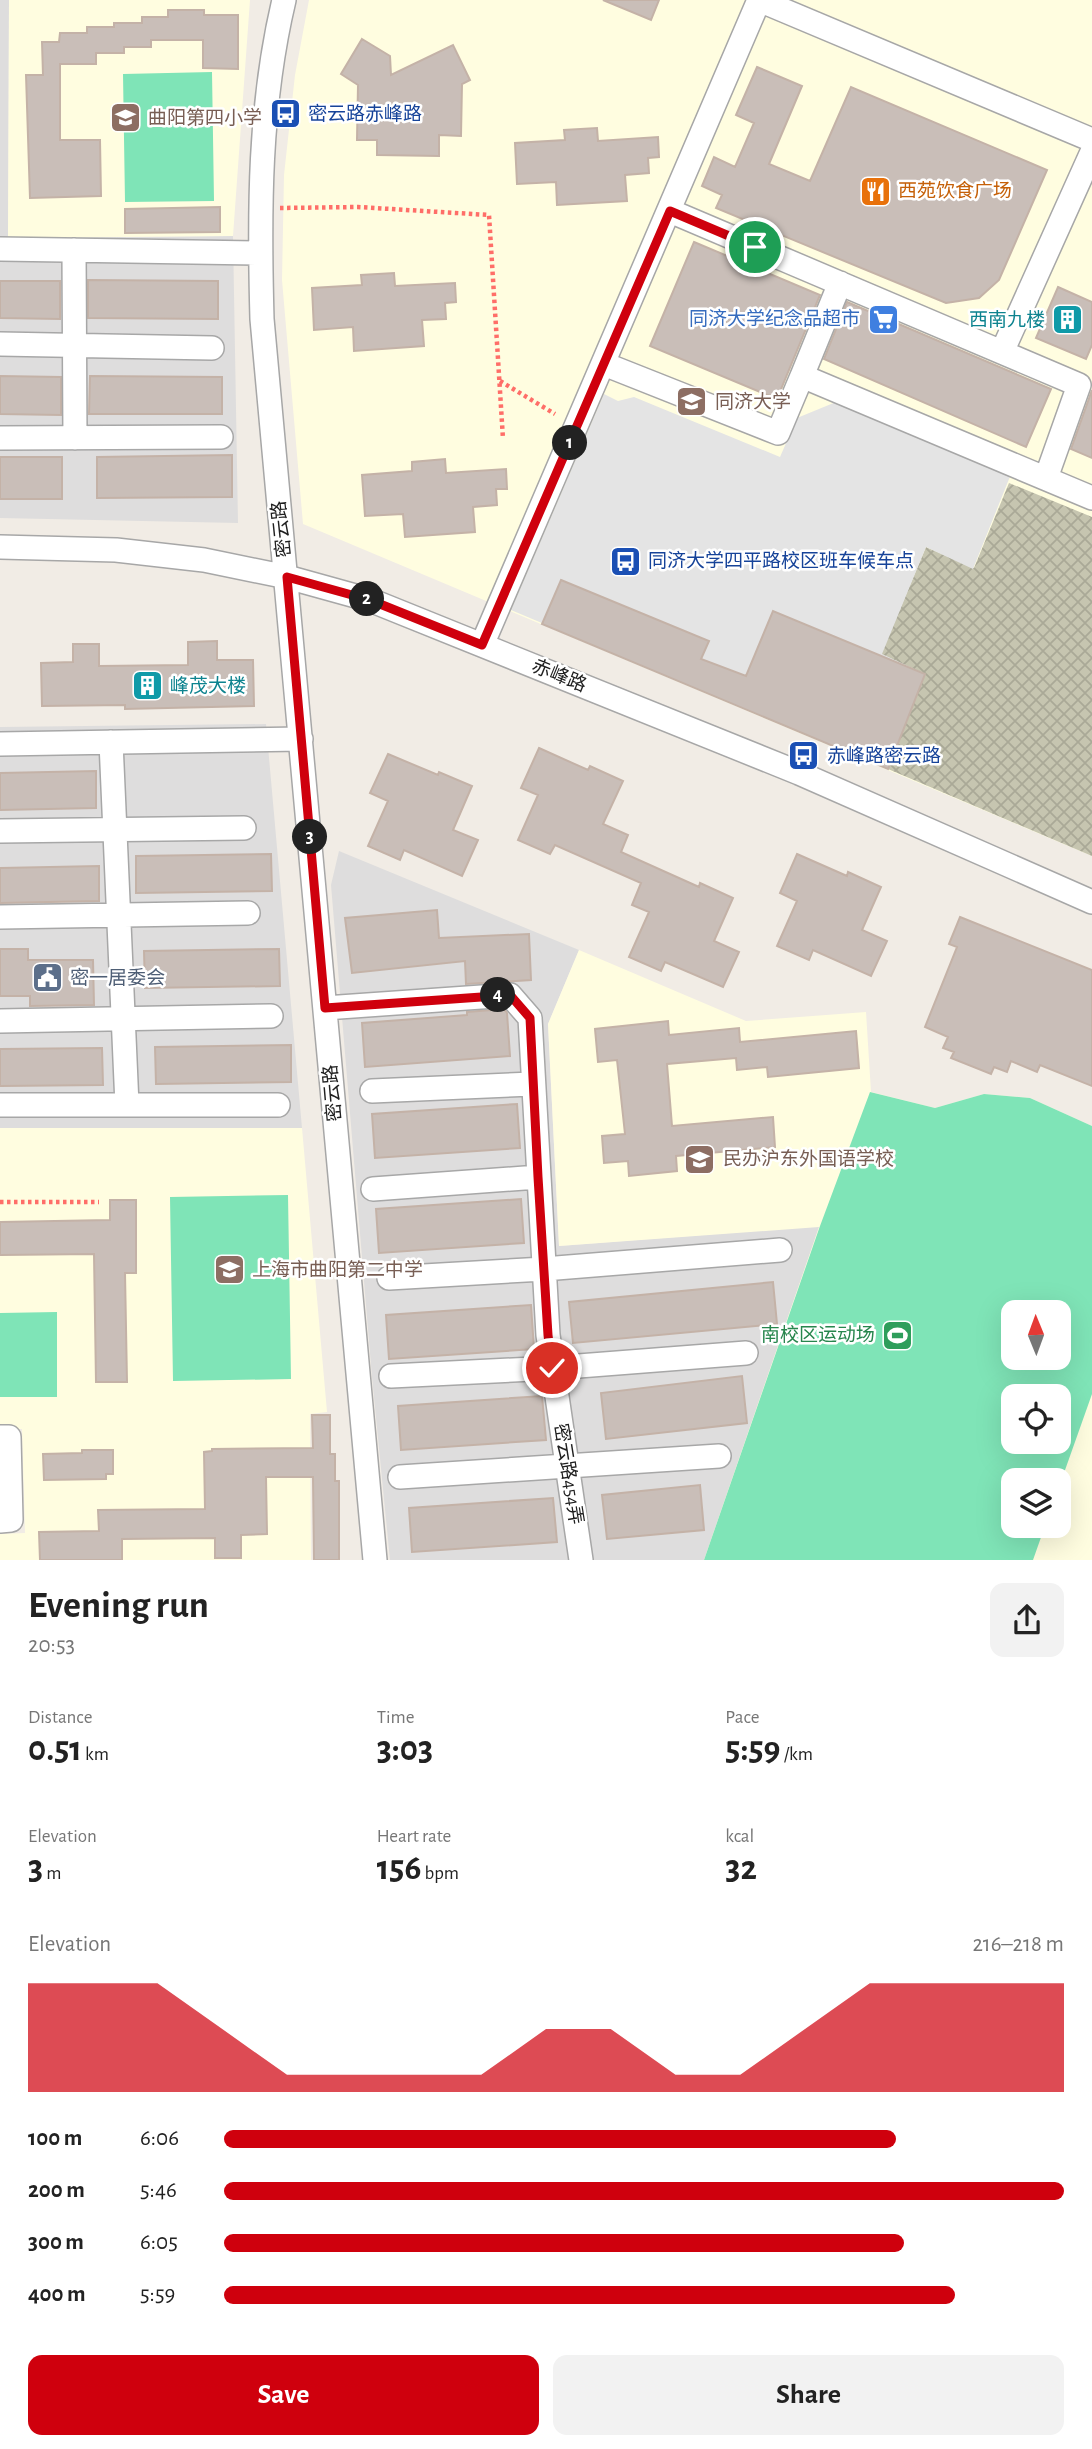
<!DOCTYPE html>
<meta charset="utf-8">
<style>
body{margin:0;font-family:"Alegreya Sans","Noto Sans SC",sans-serif;background:#f2f2f2;color:#222;height:100vh;display:flex;flex-direction:column;font-size:26px;white-space:nowrap}
*{box-sizing:border-box;margin:0}
p{font-size:23px;color:#767676}
.icon{flex:none;width:38px;height:38px;fill:none;stroke:currentColor;stroke-width:2;stroke-linecap:round;stroke-linejoin:round}
.map{position:relative;height:1560px;overflow:hidden}
.panel{display:flex;flex-direction:column;background:#fff;flex:1}
.panel>*{flex:none}
.needle{width:46px;rotate:359deg}
.buttons{position:absolute;left:1001px;top:1300px;display:grid;gap:14px}
.buttons a{display:grid;place-items:center;width:70px;height:70px;border-radius:14px;background:#fff;box-shadow:0 7px 28px #0002;font-size:35px}
.pin{position:absolute;display:grid;place-items:center;width:60px;height:60px;color:#fff;margin:-30px;border:4px solid #fff;border-radius:50%;box-shadow:0 2px 7px #0007}
.km{position:absolute;width:35px;height:35px;margin:-18px;border-radius:50%;background:#222;color:#fff;font-size:19px;line-height:35px;text-align:center}
.round{display:grid;place-items:center;flex:none;width:74px;height:74px;border-radius:14px;background:#f2f2f2}
.summary{display:flex;align-items:center;justify-content:space-between;height:119px;padding:0 28px}
h1{font-size:38px;font-weight:700;line-height:52px}
.metrics{display:grid;grid-template-columns:repeat(3,1fr);gap:10px;height:119px;padding:7px 28px}
.metrics div{display:grid;align-content:center}
.metrics b{font-size:35px;font-weight:700}
.metrics small{font-size:19px;font-weight:400}
.metrics p{font-size:19px}
.chart{height:196px;padding:14px 28px}
.chart p{display:flex;justify-content:space-between}
.chart svg{width:100%;height:126px;margin-top:7px;fill:#cf000d;opacity:.7}
.button{display:flex;gap:14px;margin-top:auto;padding:14px 28px}
.button a{flex:1;height:80px;border-radius:14px;background:#cf000d;color:#fff;font-size:28px;font-weight:700;line-height:80px;text-align:center}
.button a+a{background:#f2f2f2;color:#222}
ul{padding:0 28px;list-style:none;font-size:23px}
li{display:grid;grid-template-columns:112px 84px 1fr;align-items:center;height:52px}
li i{height:18px;border-radius:9px;background:#cf000d}
.map>svg:first-child{display:block}
.residential{fill:#dedddd}
.education{fill:#fffde0;fill-rule:evenodd}
.construction{fill:url(#construction-cross-hatch)}
.pitch{fill:#7fe4b7;fill-rule:evenodd}
.parking{fill:#e4e4e4}
.building{fill:#c9beb8;stroke:#c4b2a7;stroke-width:2}
.lines{fill:none;stroke-linecap:round;stroke-linejoin:round}
.minor-casing{stroke:#a7a7a7;stroke-width:26}
.path{stroke:#ff6e68;stroke-width:4.5;stroke-dasharray:3.5 3.5;stroke-linecap:butt}
.minor{stroke:#fff;stroke-width:23}
.route-casing{stroke:#fff;stroke-width:14}
.route{stroke:#cf000d;stroke-width:9}
.labels{text-anchor:middle;dominant-baseline:central;stroke-width:5;stroke-linejoin:round;paint-order:stroke}
.transit-label{font-size:19px;fill:#164399;stroke:#fff;text-anchor:start}
.education-label{font-size:19px;fill:#785e54;stroke:#fff;text-anchor:start}
.food-label{font-size:19px;fill:#c56008;stroke:#fff;text-anchor:start}
.shop-label{font-size:19px;fill:#366cbe;stroke:#fff;text-anchor:end}
.culture-label{font-size:19px;fill:#0d838f;stroke:#fff;text-anchor:end}
.street-label{font-size:19px;fill:#202020;stroke:#fff}
.service-label{font-size:19px;fill:#4e5e75;stroke:#fff;text-anchor:start}
.leisure-label{font-size:19px;fill:#27864d;stroke:#fff;text-anchor:end}
</style>
<div class="map">
<svg width="1092" height="1560" viewBox="0 0 1092 1560">
<defs>
<pattern id="construction-cross-hatch" width="8" height="8" patternUnits="userSpaceOnUse" patternTransform="scale(1.75)"><rect width="8" height="8" fill="#c6c5b0"/><path d="M0 0l8 8M0 8l8-8" fill="none" stroke="#aaa997"/></pattern>
</defs>
<rect width="100%" height="100%" fill="#f1ece5"/>
<path class="residential" d="M 0,0 L 9,0 L 8,238 L 233,236 L 238,523 L 0,518 Z
M 266,724 L 302,1128 L 0,1128 L 0,727 Z
M 339,851 L 579,950 L 548,1024 L 559,1246 L 820,1226 L 704,1560 L 390,1560 L 372,1377 L 331,885 Z"/>
<path class="education" d="M 9,0 L 250,0 L 233,236 L 8,238 Z
M 309,0 L 1092,0 L 1092,856 L 303,524 L 282,280 L 284,175 L 295,75 Z
M 579,950 L 746,1021 L 866,1012 L 871,1092 L 935,1108 L 984,1094 L 1030,1098 L 1092,1126 L 1092,1560 L 704,1560 L 819,1227 L 559,1246 L 548,1024 ZM 1013,1312 L 1059,1312 L 1059,1358 L 1013,1358 ZM 1013,1396 L 1059,1396 L 1059,1442 L 1013,1442 ZM 1013,1480 L 1059,1480 L 1059,1526 L 1013,1526 Z
M 0,1128 L 302,1128 L 327,1412 L 310,1414 L 311,1560 L 0,1560 L 0,1534 L 25,1533 L 22,1429 L 0,1429 Z"/>
<path class="construction" d="M 1009,483 L 1092,517 L 1092,856 L 888,769 L 881,654 L 926,547 L 974,568 Z"/>
<path class="pitch" d="M 212,72 L 214,201 L 125,202 L 123,74 Z
M 870,1092 L 935,1108 L 984,1094 L 1030,1098 L 1092,1126 L 1092,1394 L 1059,1487 L 1059,1480 L 1013,1480 L 1013,1526 L 1045,1526 L 1033,1560 L 704,1560 L 820,1226 ZM 1013,1312 L 1059,1312 L 1059,1358 L 1013,1358 ZM 1059,1396 L 1059,1442 L 1013,1442 L 1013,1396 Z
M 288,1195 L 291,1379 L 173,1381 L 170,1197 Z
M 57,1312 L 57,1397 L 0,1397 L 0,1313 Z"/>
<path class="parking" d="M 604,394 L 618,401 L 634,397 L 780,457 L 797,418 L 836,402 L 1011,474 L 973,569 L 926,547 L 882,654 L 925,674 L 888,769 L 511,610 Z"/>
<path class="building" d="M 603,0 L 659,0 L 651,20 Z
M 168,10 L 204,10 L 204,15 L 238,15 L 238,69 L 203,68 L 203,40 L 151,40 L 151,47 L 124,47 L 124,53 L 96,53 L 96,64 L 60,64 L 60,140 L 100,140 L 101,196 L 30,198 L 26,75 L 43,75 L 42,42 L 59,42 L 60,33 L 87,33 L 87,27 L 114,27 L 114,23 L 142,23 L 142,17 L 168,17 Z
M 362,39 L 390,56 L 391,75 L 453,45 L 470,80 L 462,84 L 461,136 L 439,135 L 439,156 L 377,155 L 377,140 L 357,140 L 358,85 L 341,74 Z
M 757,67 L 802,86 L 769,164 L 810,181 L 851,87 L 1047,170 L 999,280 L 979,298 L 946,303 L 716,208 L 722,195 L 702,186 L 714,157 L 735,167 L 754,123 L 736,115 Z
M 597,128 L 598,141 L 658,137 L 659,157 L 648,158 L 649,173 L 625,175 L 627,201 L 557,205 L 556,182 L 517,184 L 515,143 L 565,140 L 564,130 Z
M 220,207 L 220,232 L 125,233 L 125,209 Z
M 694,242 L 820,295 L 777,399 L 650,346 Z
M 394,273 L 395,286 L 455,283 L 456,302 L 445,303 L 446,319 L 422,320 L 424,346 L 354,351 L 353,327 L 314,330 L 312,288 L 362,285 L 361,275 Z
M 88,280 L 218,281 L 218,319 L 88,318 Z
M 0,281 L 60,281 L 60,319 L 0,318 Z
M 1058,287 L 1092,302 L 1092,345 L 1086,359 L 1036,338 Z
M 847,302 L 1051,389 L 1026,447 L 824,359 Z
M 0,376 L 61,377 L 61,415 L 0,414 Z
M 90,376 L 222,377 L 222,414 L 89,414 Z
M 1092,390 L 1092,458 L 1071,449 Z
M 232,455 L 232,497 L 97,498 L 97,457 Z
M 0,457 L 62,457 L 62,499 L 0,499 Z
M 445,459 L 446,473 L 506,469 L 507,489 L 496,489 L 497,505 L 473,507 L 475,532 L 405,537 L 403,514 L 365,516 L 362,475 L 412,471 L 412,462 Z
M 561,580 L 709,641 L 701,659 L 746,676 L 773,611 L 925,674 L 888,769 L 542,624 Z
M 217,641 L 217,660 L 253,660 L 254,706 L 125,709 L 125,705 L 42,706 L 41,663 L 73,662 L 73,644 L 99,644 L 99,666 L 188,665 L 188,642 Z
M 539,748 L 588,770 L 590,766 L 623,781 L 603,824 L 628,835 L 621,852 L 699,887 L 700,883 L 733,898 L 714,941 L 739,952 L 723,987 L 665,962 L 661,971 L 629,957 L 649,912 L 632,905 L 641,883 L 555,845 L 550,854 L 518,840 L 538,795 L 521,788 Z
M 388,754 L 438,775 L 439,772 L 472,786 L 453,830 L 478,840 L 462,876 L 404,850 L 400,860 L 368,846 L 388,801 L 370,793 Z
M 96,771 L 96,808 L 0,810 L 0,773 Z
M 271,854 L 272,891 L 136,893 L 136,856 Z
M 797,854 L 847,876 L 848,872 L 881,887 L 862,930 L 887,941 L 871,976 L 813,950 L 809,960 L 777,946 L 797,901 L 780,893 Z
M 99,866 L 99,901 L 0,903 L 0,868 Z
M 437,910 L 439,938 L 529,934 L 531,980 L 466,984 L 465,961 L 352,973 L 345,918 Z
M 960,917 L 1092,970 L 1092,1086 L 1040,1065 L 1037,1072 L 1011,1061 L 1007,1072 L 994,1067 L 991,1074 L 951,1058 L 954,1052 L 943,1048 L 948,1037 L 925,1027 L 957,947 L 949,944 Z
M 0,949 L 28,949 L 28,960 L 93,960 L 94,1005 L 30,1006 L 30,996 L 0,996 Z
M 279,949 L 280,986 L 145,988 L 144,951 Z
M 504,1009 L 507,1013 L 510,1056 L 365,1067 L 362,1023 L 467,1015 L 467,1012 Z
M 668,1021 L 669,1035 L 739,1028 L 740,1042 L 856,1031 L 859,1068 L 768,1077 L 767,1067 L 737,1070 L 736,1058 L 667,1064 L 672,1126 L 773,1117 L 775,1147 L 676,1156 L 677,1171 L 629,1176 L 628,1161 L 604,1163 L 602,1136 L 625,1134 L 617,1060 L 598,1062 L 595,1029 Z
M 291,1045 L 291,1082 L 156,1084 L 155,1047 Z
M 102,1048 L 103,1085 L 0,1086 L 0,1049 Z
M 517,1104 L 520,1148 L 375,1158 L 372,1114 Z
M 521,1199 L 524,1243 L 379,1253 L 376,1209 Z
M 110,1200 L 136,1200 L 136,1273 L 125,1273 L 127,1382 L 96,1382 L 94,1254 L 0,1255 L 0,1222 L 110,1220 Z
M 773,1282 L 777,1324 L 573,1343 L 569,1302 Z
M 531,1305 L 534,1349 L 389,1359 L 386,1315 Z
M 742,1376 L 747,1423 L 606,1439 L 601,1393 Z
M 542,1396 L 546,1440 L 401,1450 L 398,1406 Z
M 312,1415 L 330,1415 L 330,1454 L 335,1454 L 335,1481 L 339,1481 L 339,1560 L 314,1560 L 313,1477 L 266,1477 L 267,1534 L 241,1535 L 241,1558 L 215,1558 L 215,1538 L 122,1539 L 122,1560 L 40,1560 L 39,1532 L 99,1531 L 98,1510 L 205,1509 L 204,1452 L 212,1451 L 212,1449 L 313,1448 Z
M 82,1450 L 113,1450 L 113,1474 L 106,1474 L 106,1479 L 44,1480 L 43,1454 L 82,1453 Z
M 700,1485 L 704,1530 L 607,1539 L 602,1495 Z
M 553,1498 L 557,1542 L 412,1552 L 409,1508 Z"/>
<g class="lines">
<defs>
<path id="minor" d="M 284,0 C 259,105 259,212 262,319 L 375,1560
M 759,0 L 1092,140
M 670,211 L 1079,385 L 1046,478
M 0,249 L 260,253
M 74,250 L 75,438
M 0,344 L 212,348
M 1002,352 L 1092,152
M 604,364 L 778,433 L 802,376 L 1092,498
M 802,376 L 840,283
M 0,438 L 221,437
M 0,547 L 116,550 L 204,560 L 287,577 L 370,600 L 799,773 L 1092,902
M 482,645 L 759,0
M 111,742 L 127,1105
M 0,744 L 301,739
M 0,831 L 244,828
M 0,917 L 248,913
M 325,1008 L 510,995 L 530,1018 L 548,1335 L 581,1560
M 0,1021 L 271,1016
M 372,1091 L 532,1084
M 0,1105 L 278,1105
M 373,1189 L 538,1177
M 389,1278 L 544,1269 L 780,1250
M 391,1376 L 553,1368 L 746,1353
M 0,1437 L 9,1437 L 11,1520 L 0,1521
M 400,1477 L 719,1456"/>
</defs>
<use href="#minor" class="minor-casing"/>
<path class="path" d="M 280,208 L 358,207 L 489,215 L 503,439
M 500,381 L 555,414
M 0,1202 L 99,1202"/>
<use href="#minor" class="minor"/>
</g>
<g class="lines">
<defs>
<path id="route" d="M 552,1368 L 548,1335 L 538,1177 L 530,1018 L 510,995 L 325,1008 L 287,577 L 370,600 L 482,645 L 670,211 L 755,247"/>
</defs>
<use href="#route" class="route-casing"/>
<use href="#route" class="route"/>
</g>
<defs>
<symbol id="bus-square" viewBox="-11 -11 22 22"><rect x="-9" y="-9" width="18" height="18" rx="4" fill="#1a4fb4" stroke="#fff"/><path d="M-5-6H5V4H4V6H2V4H-2V6H-4V4H-5ZM-3.5-4V0h7V-4ZM-3.5 1.2v1.5H-2V1.2ZM2 1.2v1.5H3.5V1.2Z" fill="#fff"/></symbol>
<symbol id="school-square" viewBox="-11 -11 22 22"><rect x="-9" y="-9" width="18" height="18" rx="4" fill="#8d6e63" stroke="#fff"/><path d="M0-5L7-2L0 1L-7-2ZM-4 1L0 2.5L4 1V4Q0 6-4 4Z" fill="#fff"/></symbol>
<symbol id="restaurant-square" viewBox="-11 -11 22 22"><rect x="-9" y="-9" width="18" height="18" rx="4" fill="#e8710a" stroke="#fff"/><path d="M-5-6h1v4h1v-4h1v4h1v-4h1v5L-1.5 .5V6h-2V.5L-5-1ZM5-6V6H3V1.5H1.5Q1.5-4 5-6Z" fill="#fff"/></symbol>
<symbol id="supermarket-square" viewBox="-11 -11 22 22"><rect x="-9" y="-9" width="18" height="18" rx="4" fill="#3f7fe0" stroke="#fff"/><path d="M-6-5.5h2.5l.6 2H6L4.5 2H-2.5L-4.4-4H-6ZM-1.5 3.2a1.3 1.3 0 1 0 .1 0ZM3 3.2a1.3 1.3 0 1 0 .1 0Z" fill="#fff"/></symbol>
<symbol id="building-square" viewBox="-11 -11 22 22"><rect x="-9" y="-9" width="18" height="18" rx="4" fill="#0f9aa8" stroke="#fff"/><path d="M-4-6H4V6H1V3H-1V6H-4ZM-2.5-4.3h1.7v1.8h-1.7ZM.8-4.3h1.7v1.8H.8ZM-2.5-1h1.7V.8h-1.7ZM.8-1h1.7V.8H.8Z" fill="#fff"/></symbol>
<symbol id="university-square" viewBox="-11 -11 22 22"><rect x="-9" y="-9" width="18" height="18" rx="4" fill="#8d6e63" stroke="#fff"/><path d="M0-5L7-2L0 1L-7-2ZM-4 1L0 2.5L4 1V4Q0 6-4 4Z" fill="#fff"/></symbol>
<symbol id="civic-square" viewBox="-11 -11 22 22"><rect x="-9" y="-9" width="18" height="18" rx="4" fill="#5c6f8a" stroke="#fff"/><path d="M-.6-6.5H3V-4.5H.6V-3L4-1V1h2V6H-6V1h2V-1L-.6-3ZM-1.2 2.5V6h2.4V2.5Z" fill="#fff"/></symbol>
<symbol id="stadium-square" viewBox="-11 -11 22 22"><rect x="-9" y="-9" width="18" height="18" rx="4" fill="#2e9e5b" stroke="#fff"/><path d="M0-5a6.5 5 0 1 0 0 10a6.5 5 0 1 0 0-10ZM-3.5-1.8h7v3.6h-7Z" fill="#fff"/></symbol>
</defs>
<g fill-rule="evenodd">
<use href="#bus-square" x="268" y="96" width="35" height="35"/>
<use href="#school-square" x="108" y="100" width="35" height="35"/>
<use href="#restaurant-square" x="858" y="174" width="35" height="35"/>
<use href="#supermarket-square" x="866" y="302" width="35" height="35"/>
<use href="#building-square" x="1050" y="302" width="35" height="35"/>
<use href="#university-square" x="674" y="384" width="35" height="35"/>
<use href="#bus-square" x="608" y="544" width="35" height="35"/>
<use href="#building-square" x="130" y="668" width="35" height="35"/>
<use href="#bus-square" x="786" y="738" width="35" height="35"/>
<use href="#civic-square" x="30" y="960" width="35" height="35"/>
<use href="#school-square" x="682" y="1142" width="35" height="35"/>
<use href="#school-square" x="212" y="1252" width="35" height="35"/>
<use href="#stadium-square" x="880" y="1318" width="35" height="35"/>
</g>
<g class="labels">
<g class="transit-label">
<text x="308" y="114">密云路赤峰路</text>
<text x="648" y="561">同济大学四平路校区班车候车点</text>
<text x="827" y="756">赤峰路密云路</text>
</g>
<g class="education-label">
<text x="148" y="118">曲阳第四小学</text>
<text x="715" y="402">同济大学</text>
<text x="723" y="1159">民办沪东外国语学校</text>
<text x="252" y="1270">上海市曲阳第二中学</text>
</g>
<g class="food-label">
<text x="898" y="191">西苑饮食广场</text>
</g>
<g class="shop-label">
<text x="860" y="319">同济大学纪念品超市</text>
</g>
<g class="culture-label">
<text x="1045" y="320">西南九楼</text>
<text x="170" y="686" text-anchor="start">峰茂大楼</text>
</g>
<g class="street-label">
<text transform="translate(282 529) rotate(-96)">密云路</text>
<text transform="translate(559 676) rotate(22)">赤峰路</text>
<text transform="translate(333 1093) rotate(-95)">密云路</text>
<text transform="translate(568 1474) rotate(81)">密云路454弄</text>
</g>
<g class="service-label">
<text x="70" y="978">密一居委会</text>
</g>
<g class="leisure-label">
<text x="875" y="1335">南校区运动场</text>
</g>
</g>
</svg>
<div class="buttons">
<a><svg class="needle" viewBox="-14 -14 28 28"><path d="M0-13l5 13h-10z" fill="#e53935"/><path d="M0 13l5-13h-10z" fill="#767676"/></svg></a>
<a><svg class="icon" aria-label="locate" viewBox="0 0 24 24"><circle cx="12" cy="12" r="6"/><path d="M12 2v4M12 18v4M2 12h4M18 12h4"/></svg></a>
<a><svg class="icon" aria-label="layers" viewBox="0 0 24 24"><path d="M12 4l9 5-9 5-9-5zM3 14l9 5 9-5"/></svg></a>
</div>
<div class="pin" style="left:755px;top:247px;background:#1e9e55"><svg class="icon" aria-label="arrive" viewBox="0 0 24 24"><path d="M6 21V4h12l-3 4 3 4H6"/></svg></div>
<div class="pin" style="left:552px;top:1368px;background:#d93025"><svg class="icon" aria-label="check" viewBox="0 0 24 24"><path d="M5 12l5 5 9-10"/></svg></div>
<b class="km" style="left:570px;top:443px">1</b>
<b class="km" style="left:367px;top:599px">2</b>
<b class="km" style="left:310px;top:837px">3</b>
<b class="km" style="left:498px;top:995px">4</b>
</div>
<section class="panel">
<div class="summary"><div><h1>Evening run</h1><p>20:53</p></div><a class="round"><svg class="icon" aria-label="share" viewBox="0 0 24 24"><path d="M12 15V3M7 8l5-5 5 5M5 13v7h14v-7"/></svg></a></div>
<div class="metrics">
<div><p>Distance</p><b>0.51<small> km</small></b></div>
<div><p>Time</p><b>3:03</b></div>
<div><p>Pace</p><b>5:59<small> /km</small></b></div>
</div>
<div class="metrics">
<div><p>Elevation</p><b>3<small> m</small></b></div>
<div><p>Heart rate</p><b>156<small> bpm</small></b></div>
<div><p>kcal</p><b>32</b></div>
</div>
<div class="chart"><p><span>Elevation</span>216–218 m</p>
<svg viewBox="0 0 160 44" preserveAspectRatio="none"><path d="M0 44V6L10 6L20 6L30 22L40 38L50 38L60 38L70 38L80 22L90 22L100 38L110 38L120 22L130 6L140 6L150 6L160 6V44z"/></svg>
</div>
<ul>
<li><b>100 m</b>6:06<i style="width:80%"></i></li>
<li><b>200 m</b>5:46<i style="width:100%"></i></li>
<li><b>300 m</b>6:05<i style="width:81%"></i></li>
<li><b>400 m</b>5:59<i style="width:87%"></i></li>
</ul>
<div class="button"><a>Save</a><a>Share</a></div>
</section>
